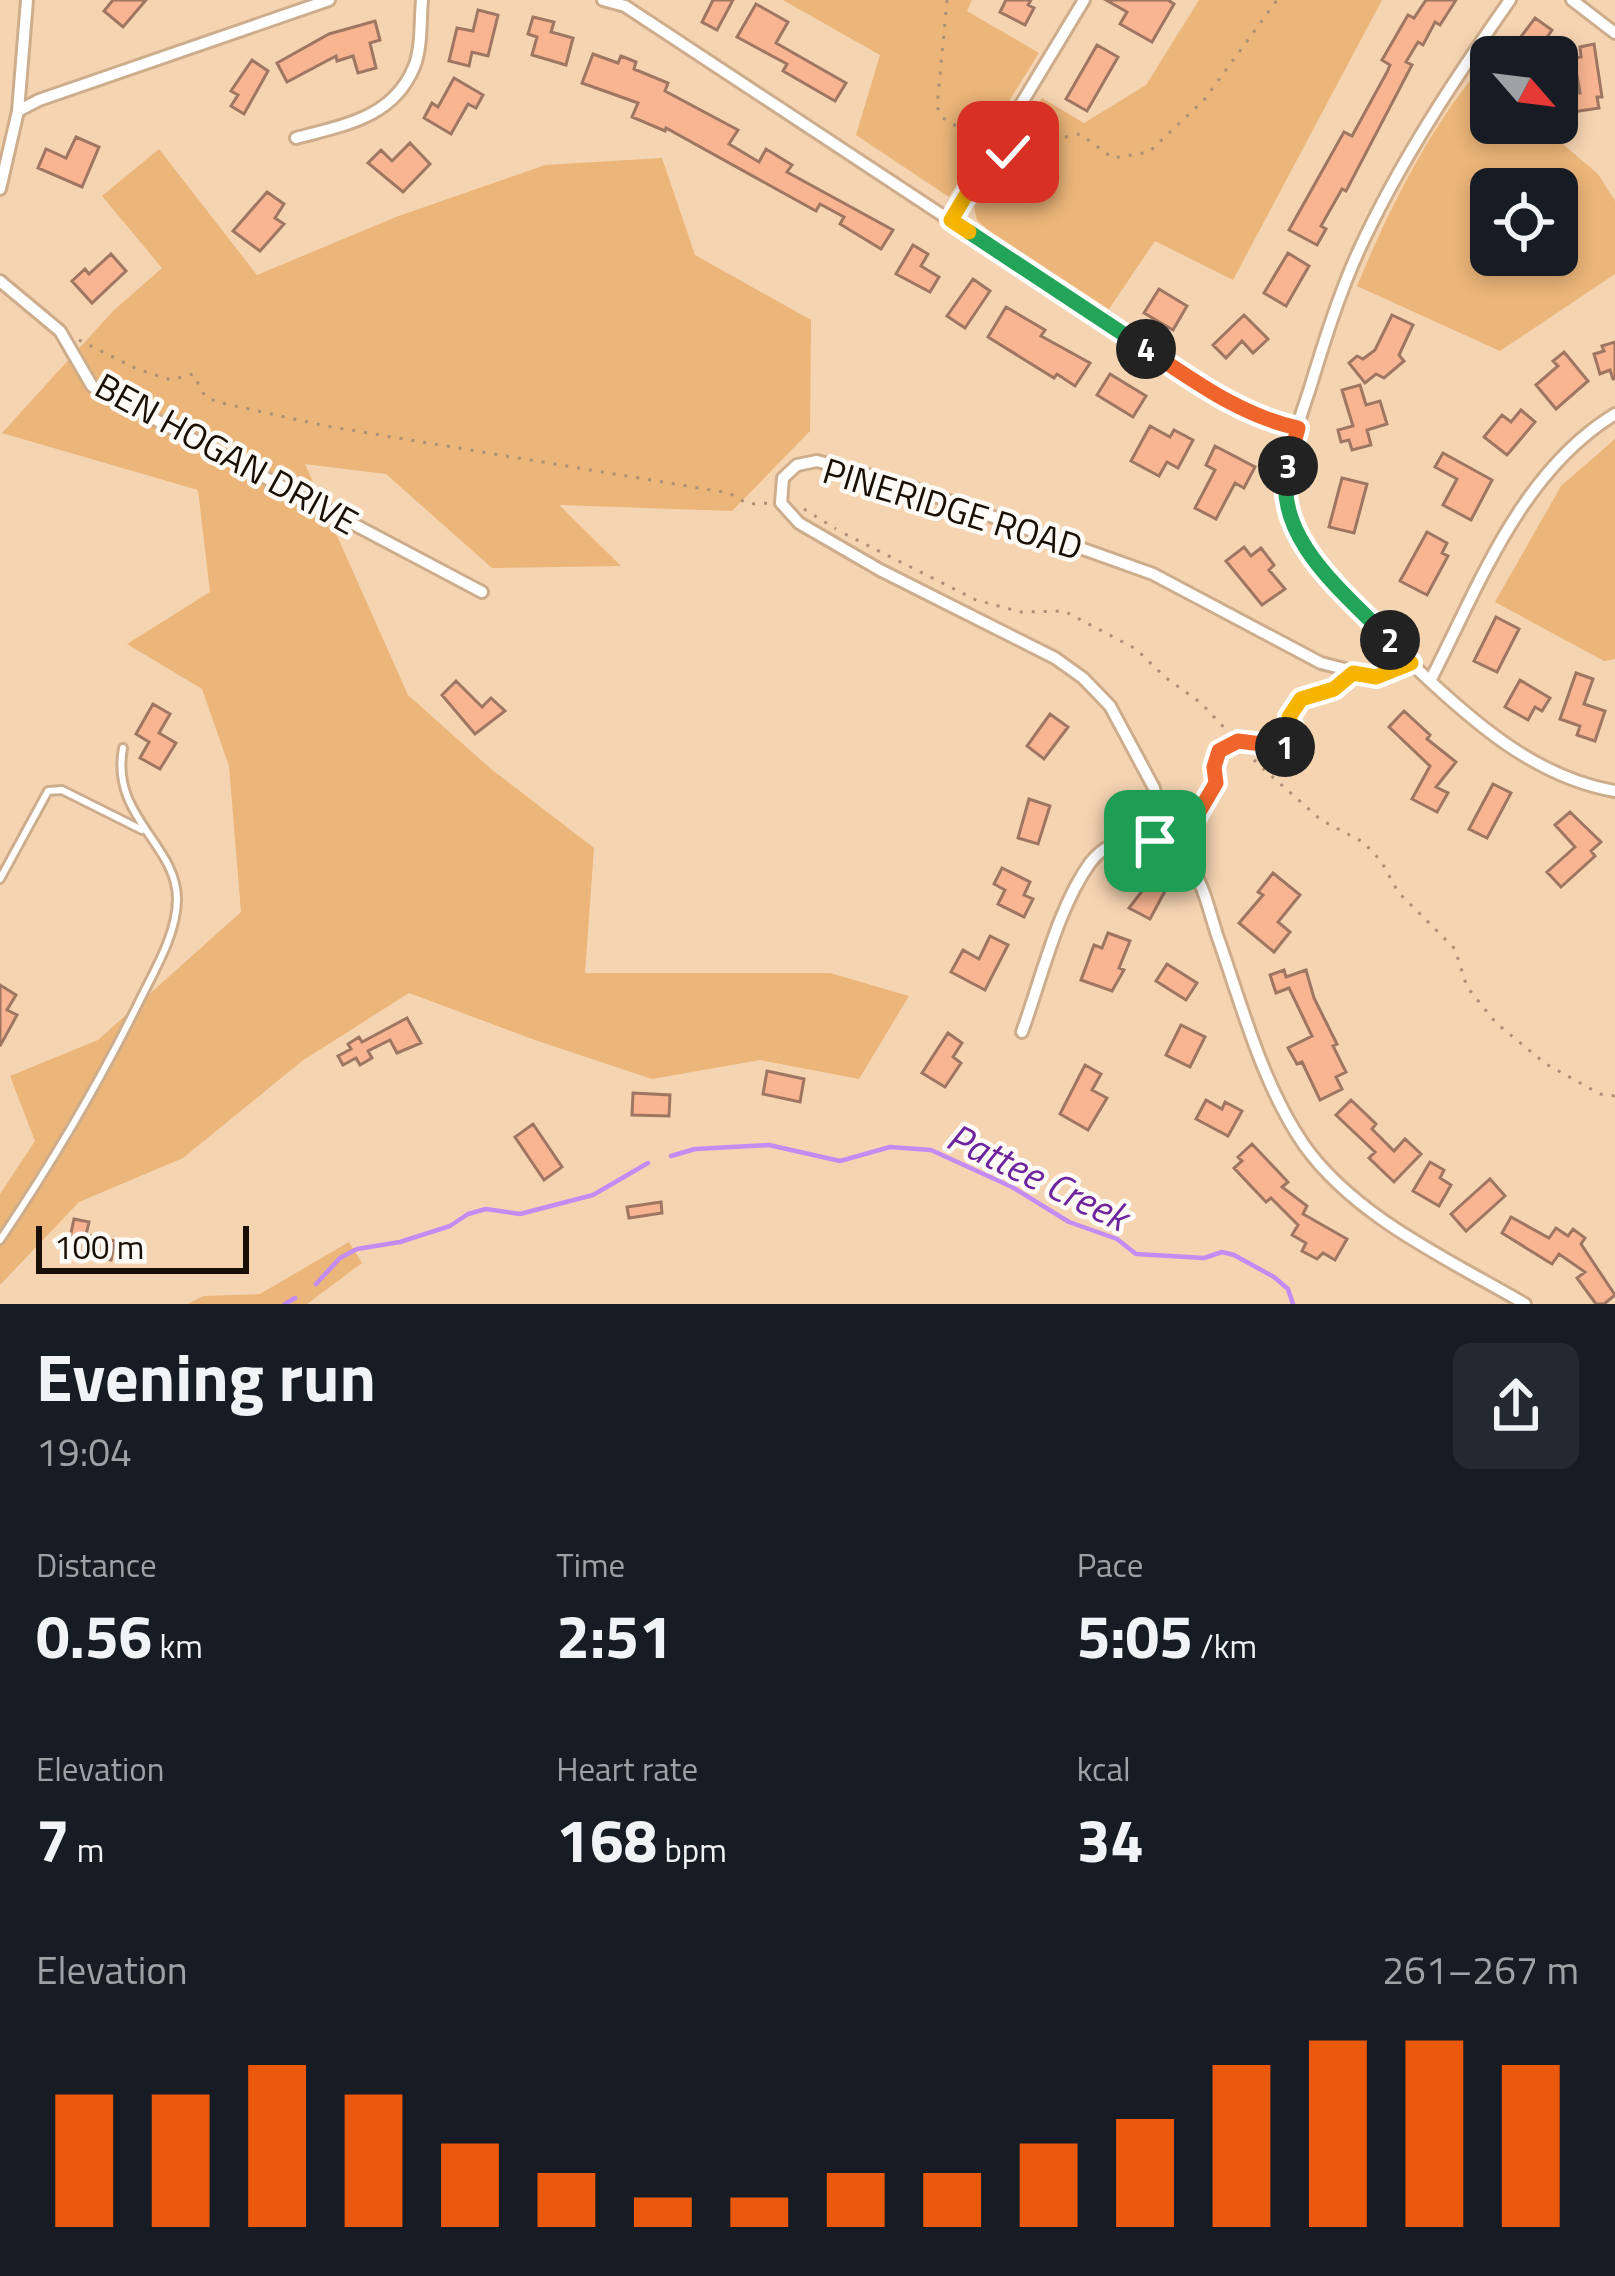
<!DOCTYPE html>
<meta charset="utf-8">
<style>
body{margin:0;font-family:"Titillium Web",sans-serif;background:#242831;color:#f1f3f6;height:100vh;display:flex;flex-direction:column;font-size:45px;white-space:nowrap}
*{box-sizing:border-box;margin:0}
p{font-size:39px;color:#9ea1a6}
.icon{flex:none;width:66px;height:66px;fill:none;stroke:currentColor;stroke-width:2;stroke-linecap:round;stroke-linejoin:round}
.map{position:relative;height:1304px;overflow:hidden}
.details{display:flex;flex-direction:column;background:#171b24;flex:1}
.details>*{flex:none}
.needle{width:78px;rotate:118deg}
.buttons{position:absolute;left:1470px;top:36px;display:grid;gap:24px}
.buttons a{display:grid;place-items:center;width:108px;height:108px;border-radius:18px;background:#171b24;box-shadow:0 6px 18px #0003;font-size:60px}
.scale{position:absolute;left:36px;bottom:30px;width:213px;box-sizing:border-box;padding-left:12px;border:6px solid #1a0f04;border-top:0;font-size:33px;line-height:42px;white-space:nowrap;color:#1a0f04;-webkit-text-stroke:9px #fefbf7;paint-order:stroke}
.pin{position:absolute;display:grid;place-items:center;width:102px;height:102px;color:#fff;margin:-51px;border-radius:24px;box-shadow:0 6px 18px #0006}
.km{position:absolute;width:60px;height:60px;margin:-30px;border-radius:50%;background:#222;color:#fff;font-size:33px;line-height:60px;text-align:center}
.round{display:grid;place-items:center;flex:none;width:126px;height:126px;border-radius:18px;background:#242831}
.summary{display:flex;align-items:center;justify-content:space-between;height:204px;padding:0 36px}
h1{font-size:66px;font-weight:700;line-height:90px}
.metrics{display:grid;grid-template-columns:repeat(3,1fr);gap:18px;height:204px;padding:12px 36px}
.metrics div{display:grid;align-content:center}
.metrics b{font-size:60px;font-weight:700}
.metrics small{font-size:33px;font-weight:400}
.metrics p{font-size:33px}
.chart{height:336px;padding:24px 36px}
.chart p{display:flex;justify-content:space-between}
.chart svg{width:100%;height:216px;margin-top:12px;stroke:#ea580c;stroke-width:6}
.map>svg:first-child{display:block}
.green{fill:#ecb579;fill-rule:evenodd}
.lines{fill:none;stroke-linecap:round;stroke-linejoin:round}
.stream{stroke:#c38cf2;stroke-width:4.5}
.building{fill:#f9b592;stroke:#9e7662;stroke-width:3}
.lane-casing{stroke:#cdad8c;stroke-width:12}
.street-casing{stroke:#cdad8c;stroke-width:16}
.path{stroke:#ab9177;stroke-width:3;stroke-dasharray:3 9;stroke-linecap:butt}
.lane{stroke:#fff;stroke-width:6}
.street{stroke:#fff;stroke-width:10}
.split-1-casing{stroke:#fff;stroke-width:24}
.split-2-casing{stroke:#fff;stroke-width:24}
.split-3-casing{stroke:#fff;stroke-width:24}
.split-4-casing{stroke:#fff;stroke-width:24}
.split-5-casing{stroke:#fff;stroke-width:24}
.split-6-casing{stroke:#fff;stroke-width:24}
.split-1{stroke:#f0652b;stroke-width:15}
.split-2{stroke:#f5b400;stroke-width:15}
.split-3{stroke:#22a559;stroke-width:15}
.split-4{stroke:#f0652b;stroke-width:15}
.split-5{stroke:#22a559;stroke-width:15}
.split-6{stroke:#f5b400;stroke-width:15}
.labels{text-anchor:middle;dominant-baseline:central;stroke-width:9;stroke-linejoin:round;paint-order:stroke}
.street-label{font-size:36px;fill:#1a0f04;stroke:#fefbf7}
.water-label{font-size:39px;font-style:italic;fill:#6d249c;stroke:#fefbf7}
</style>
<div class="map">
<svg width="1615" height="1304" viewBox="0 0 1615 1304">
<rect width="100%" height="100%" fill="#f5d4b2"/>
<path class="green" d="M 783,0 L 972,0 L 967,11 L 1039,53 L 949,197 L 856,135 L 880,55 Z
M 1199,0 L 1382,0 L 1233,280 L 1155,241 L 1109,309 L 989,231 L 977,220 L 974,207 L 1042,98 L 1084,123 L 1146,85 Z
M 1477,72 L 1491,84 L 1491,123 L 1538,123 L 1598,174 L 1615,201 L 1615,274 L 1500,351 L 1357,286 C 1388,212 1426,134 1477,72 ZM 1491,189 L 1557,189 L 1557,255 L 1491,255 Z
M 159,149 L 257,275 L 396,217 L 545,165 L 662,158 L 695,255 L 811,320 L 810,431 L 732,511 L 559,505 L 621,566 L 492,568 L 386,474 L 305,464 L 408,695 L 491,769 L 594,848 L 585,973 L 830,973 L 909,996 L 859,1079 L 760,1060 L 652,1079 L 535,1040 L 409,993 L 302,1061 L 183,1158 L 79,1202 L 0,1285 L 0,1194 L 35,1141 L 10,1076 L 98,1040 L 241,912 L 229,766 L 202,689 L 127,644 L 210,592 L 198,490 L 2,433 L 113,311 L 162,268 L 102,196 Z
M 1615,439 L 1615,659 L 1604,661 L 1495,602 L 1561,486 Z
M 349,1242 L 362,1263 L 307,1304 L 188,1304 L 203,1296 L 260,1294 Z"/>
<g class="lines">
<path class="stream" d="M 671,1156 L 695,1149 L 769,1145 L 840,1161 L 890,1147 L 931,1150 L 1012,1187 L 1069,1222 L 1117,1239 L 1136,1254 L 1204,1258 L 1222,1252 L 1234,1255 L 1274,1277 L 1288,1289 L 1293,1304
M 316,1284 L 340,1258 L 357,1249 L 400,1242 L 450,1226 L 468,1214 L 486,1209 L 520,1214 L 593,1195 L 648,1163
M 285,1304 L 295,1298"/>
</g>
<path class="building" d="M 113,0 L 146,0 L 123,27 L 104,11 Z
M 713,0 L 733,0 L 717,30 L 702,22 Z
M 1006,0 L 1031,0 L 1028,5 L 1034,8 L 1025,25 L 1000,12 Z
M 1106,0 L 1168,0 L 1174,4 L 1152,42 L 1120,24 L 1127,12 Z
M 1426,0 L 1456,0 L 1440,25 L 1435,22 L 1423,45 L 1418,42 L 1406,62 L 1412,65 L 1346,191 L 1342,189 L 1321,226 L 1326,229 L 1317,245 L 1289,230 L 1344,132 L 1352,136 L 1387,72 L 1390,65 L 1382,60 L 1408,15 L 1414,18 Z
M 756,4 L 788,22 L 776,43 L 846,83 L 835,101 L 783,71 L 787,64 L 737,37 Z
M 478,10 L 498,15 L 488,56 L 472,52 L 469,66 L 449,61 L 457,28 L 473,31 Z
M 533,17 L 554,22 L 551,32 L 573,38 L 566,65 L 532,55 L 537,37 L 528,34 Z
M 1535,18 L 1552,30 L 1543,43 L 1563,57 L 1529,57 L 1514,46 Z
M 375,21 L 380,40 L 370,43 L 376,68 L 358,73 L 353,56 L 337,61 L 336,56 L 287,82 L 277,63 L 329,34 Z
M 1594,44 L 1602,97 L 1597,97 L 1599,108 L 1573,112 L 1570,94 L 1580,93 L 1574,58 L 1581,57 L 1580,47 Z
M 1097,45 L 1118,57 L 1087,111 L 1066,99 Z
M 593,54 L 618,63 L 621,56 L 636,62 L 634,69 L 668,83 L 665,91 L 738,130 L 729,144 L 759,162 L 766,149 L 792,165 L 787,172 L 893,230 L 881,249 L 840,224 L 844,217 L 820,204 L 816,211 L 666,128 L 665,131 L 632,117 L 638,103 L 582,83 Z
M 252,60 L 268,71 L 244,114 L 231,106 L 238,95 L 231,91 Z
M 454,78 L 483,95 L 476,108 L 468,104 L 451,134 L 424,118 L 432,103 L 438,107 Z
M 76,137 L 99,147 L 82,187 L 38,168 L 46,149 L 66,158 Z
M 410,143 L 430,164 L 403,192 L 368,163 L 381,150 L 392,161 Z
M 267,192 L 284,204 L 275,218 L 284,224 L 260,251 L 233,231 Z
M 913,245 L 928,254 L 921,266 L 939,277 L 930,292 L 896,274 Z
M 1288,253 L 1309,266 L 1286,306 L 1264,293 Z
M 111,254 L 126,271 L 92,303 L 72,281 L 85,269 L 89,274 Z
M 973,279 L 990,291 L 965,328 L 947,316 Z
M 1159,289 L 1187,306 L 1173,330 L 1144,313 Z
M 1006,307 L 1045,330 L 1041,336 L 1090,363 L 1075,386 L 1057,374 L 1054,378 L 988,337 Z
M 1244,315 L 1268,339 L 1253,353 L 1242,341 L 1226,358 L 1213,345 Z
M 1392,315 L 1413,325 L 1399,355 L 1404,361 L 1384,378 L 1376,374 L 1365,383 L 1349,363 L 1357,356 L 1363,359 L 1375,350 Z
M 1615,342 L 1615,379 L 1613,379 L 1610,370 L 1600,374 L 1594,354 L 1604,351 L 1602,346 Z
M 1564,352 L 1588,381 L 1556,409 L 1536,385 L 1558,366 L 1553,361 Z
M 1110,374 L 1146,396 L 1133,417 L 1097,395 Z
M 1360,385 L 1366,405 L 1380,401 L 1387,424 L 1367,430 L 1371,445 L 1352,450 L 1349,440 L 1341,442 L 1338,430 L 1353,426 L 1342,390 Z
M 1521,410 L 1535,422 L 1507,455 L 1484,437 L 1502,415 L 1511,422 Z
M 1150,426 L 1170,437 L 1174,430 L 1193,440 L 1178,468 L 1167,462 L 1159,476 L 1131,461 Z
M 1215,446 L 1255,467 L 1244,488 L 1235,483 L 1216,519 L 1195,508 L 1215,470 L 1206,465 Z
M 1443,453 L 1492,480 L 1471,520 L 1443,505 L 1457,479 L 1435,467 Z
M 1342,478 L 1367,484 L 1354,533 L 1329,527 Z
M 1427,532 L 1447,543 L 1442,553 L 1448,556 L 1427,595 L 1400,581 Z
M 1244,547 L 1251,556 L 1261,548 L 1274,565 L 1269,570 L 1285,589 L 1262,605 L 1226,561 Z
M 1496,617 L 1519,629 L 1497,672 L 1474,661 Z
M 1576,673 L 1593,679 L 1584,704 L 1605,711 L 1595,741 L 1577,735 L 1580,726 L 1560,719 Z
M 1520,680 L 1550,698 L 1542,711 L 1535,707 L 1528,720 L 1505,707 Z
M 456,681 L 482,707 L 491,698 L 505,711 L 475,734 L 442,695 Z
M 153,704 L 170,714 L 159,733 L 176,743 L 160,769 L 140,758 L 149,742 L 136,734 Z
M 1404,711 L 1430,735 L 1427,739 L 1456,762 L 1436,787 L 1448,793 L 1437,812 L 1412,799 L 1430,766 L 1389,727 Z
M 1050,714 L 1068,727 L 1044,759 L 1027,746 Z
M 1493,784 L 1511,793 L 1487,838 L 1469,829 Z
M 1029,799 L 1050,806 L 1038,844 L 1018,838 Z
M 1570,812 L 1601,842 L 1591,851 L 1595,856 L 1561,887 L 1547,872 L 1575,847 L 1555,825 Z
M 1002,868 L 1030,882 L 1024,895 L 1033,899 L 1024,917 L 998,904 L 1005,890 L 994,884 Z
M 1273,873 L 1300,895 L 1278,922 L 1290,932 L 1274,952 L 1239,923 L 1263,895 L 1258,892 Z
M 1149,882 L 1165,891 L 1150,919 L 1129,908 Z
M 1108,933 L 1130,941 L 1119,968 L 1124,970 L 1112,991 L 1081,980 L 1094,945 L 1102,948 Z
M 990,936 L 1008,945 L 985,990 L 951,972 L 963,950 L 979,959 Z
M 1167,964 L 1197,983 L 1186,1000 L 1156,981 Z
M 1284,970 L 1286,977 L 1306,970 L 1314,998 L 1337,1044 L 1333,1046 L 1346,1072 L 1336,1077 L 1342,1089 L 1320,1100 L 1302,1062 L 1297,1064 L 1288,1048 L 1312,1036 L 1289,988 L 1276,993 L 1270,975 Z
M 0,985 L 16,995 L 7,1010 L 17,1015 L 0,1046 Z
M 407,1018 L 421,1043 L 397,1053 L 390,1040 L 368,1051 L 372,1058 L 360,1065 L 356,1058 L 343,1065 L 338,1056 L 351,1049 L 348,1044 L 359,1037 L 362,1042 Z
M 1181,1025 L 1205,1037 L 1190,1067 L 1166,1055 Z
M 948,1033 L 962,1043 L 953,1057 L 961,1063 L 945,1087 L 922,1073 Z
M 1085,1065 L 1101,1074 L 1092,1090 L 1107,1098 L 1088,1130 L 1060,1114 Z
M 767,1071 L 804,1079 L 800,1102 L 763,1094 Z
M 633,1093 L 670,1095 L 669,1116 L 632,1115 Z
M 1206,1100 L 1222,1109 L 1225,1102 L 1242,1111 L 1228,1136 L 1196,1119 Z
M 1351,1100 L 1376,1124 L 1372,1129 L 1394,1151 L 1405,1139 L 1421,1154 L 1394,1182 L 1369,1158 L 1375,1152 L 1336,1115 Z
M 533,1124 L 562,1167 L 544,1180 L 515,1137 Z
M 1252,1144 L 1288,1182 L 1282,1187 L 1307,1206 L 1303,1214 L 1347,1239 L 1335,1260 L 1323,1253 L 1317,1259 L 1302,1251 L 1306,1243 L 1292,1235 L 1298,1225 L 1271,1198 L 1266,1202 L 1234,1168 L 1242,1161 L 1238,1157 Z
M 1430,1162 L 1444,1170 L 1440,1178 L 1451,1185 L 1439,1206 L 1413,1191 Z
M 1490,1179 L 1505,1196 L 1466,1231 L 1451,1214 Z
M 661,1202 L 662,1213 L 629,1218 L 627,1207 Z
M 1511,1217 L 1549,1238 L 1556,1228 L 1568,1236 L 1573,1229 L 1585,1238 L 1581,1244 L 1615,1295 L 1604,1304 L 1596,1304 L 1577,1278 L 1585,1272 L 1559,1254 L 1552,1264 L 1502,1233 Z
M 74,1219 L 89,1222 L 86,1235 L 115,1241 L 111,1260 L 67,1251 Z"/>
<g class="lines">
<defs>
<path id="lane" d="M 0,879 L 48,791 L 62,790 L 142,830
M 0,1240 C 52,1163 98,1085 139,1002 C 154,971 177,934 177,899 C 177,845 110,816 123,748"/>
<path id="street" d="M 603,0 L 625,6 L 1218,397 L 1270,422 L 1298,427
M 1510,0 C 1454,80 1400,161 1359,250 C 1339,294 1324,342 1310,388 C 1297,428 1279,472 1289,513 C 1299,556 1382,636 1416,668 C 1472,721 1536,778 1615,791
M 1572,0 L 1615,33
M 18,111 L 39,100 L 329,0
M 296,138 C 344,125 393,118 414,67 C 422,48 420,20 422,0
M 0,189 L 18,111 L 27,0
M 951,220 L 1084,0
M 0,281 L 60,331 L 92,386 L 482,592
M 1430,681 C 1479,586 1520,472 1615,414
M 1155,841 L 1161,821 L 1154,788 L 1110,706 L 1083,678 L 1055,658 L 880,570 L 799,523 L 781,503 L 783,478 L 797,465 L 817,461 L 904,485 L 1153,574 L 1321,663 L 1376,677 L 1411,663
M 1022,1032 C 1041,980 1058,907 1090,863 C 1113,832 1160,831 1185,859 C 1203,879 1209,911 1217,935 C 1242,1005 1261,1082 1304,1145 C 1356,1218 1450,1260 1525,1304"/>
</defs>
<use href="#lane" class="lane-casing"/>
<use href="#street" class="street-casing"/>
<path class="path" d="M 947,0 L 937,107 L 943,118 L 982,142
M 1007,152 C 1033,150 1054,138 1080,134 L 1113,158 L 1149,152 L 1204,100 L 1277,0
M 79,340 L 137,369 L 171,380 L 193,374 L 205,396 L 217,402 L 326,426 L 729,493 L 748,504 L 771,503
M 804,509 L 836,529
M 845,534 L 976,600 L 1021,612 L 1064,611 L 1136,649 L 1165,677 L 1201,703 L 1258,764 L 1321,820 L 1363,842 L 1381,861 L 1398,892 L 1455,949 L 1467,987 L 1496,1023 L 1546,1064 L 1600,1094 L 1615,1096
M 1171,814 L 1196,817 L 1216,783 L 1214,767 L 1219,751 L 1238,741 L 1258,746 L 1291,747 L 1296,736 L 1289,717 L 1301,699 L 1334,690 L 1342,682"/>
<use href="#lane" class="lane"/>
<use href="#street" class="street"/>
</g>
<g class="lines">
<defs>
<path id="split-1" d="M 1155,841 L 1160,809 L 1196,817 L 1216,783 L 1214,767 L 1219,751 L 1238,741 L 1285,747"/>
<path id="split-2" d="M 1285,747 L 1291,747 L 1296,736 L 1289,717 L 1301,699 L 1334,689 L 1353,673 L 1376,677 L 1411,663 L 1390,640"/>
<path id="split-3" d="M 1288,466 C 1271,537 1346,594 1390,640"/>
<path id="split-4" d="M 1146,349 C 1195,381 1239,415 1298,428 L 1288,466"/>
<path id="split-5" d="M 969,232 L 1146,349"/>
<path id="split-6" d="M 969,232 L 951,220 L 995,147 L 1008,152"/>
</defs>
<use href="#split-1" class="split-1-casing"/>
<use href="#split-2" class="split-2-casing"/>
<use href="#split-3" class="split-3-casing"/>
<use href="#split-4" class="split-4-casing"/>
<use href="#split-5" class="split-5-casing"/>
<use href="#split-6" class="split-6-casing"/>
<use href="#split-1" class="split-1"/>
<use href="#split-2" class="split-2"/>
<use href="#split-3" class="split-3"/>
<use href="#split-4" class="split-4"/>
<use href="#split-5" class="split-5"/>
<use href="#split-6" class="split-6"/>
</g>
<g class="labels">
<g class="street-label">
<text transform="translate(227 453) rotate(29)">BEN HOGAN DRIVE</text>
<text transform="translate(953 508) rotate(17)">PINERIDGE ROAD</text>
</g>
<g class="water-label">
<text transform="translate(1038 1176) rotate(26)">Pattee Creek</text>
</g>
</g>
</svg>
<div class="buttons">
<a><svg class="needle" viewBox="-14 -14 28 28"><path d="M0-13l5 13h-10z" fill="#e53935"/><path d="M0 13l5-13h-10z" fill="#9ea1a6"/></svg></a>
<a><svg class="icon" aria-label="locate" viewBox="0 0 24 24"><circle cx="12" cy="12" r="6"/><path d="M12 2v4M12 18v4M2 12h4M18 12h4"/></svg></a>
</div>
<div class="scale">100 m</div>
<div class="pin" style="left:1155px;top:841px;background:#1e9e55"><svg class="icon" aria-label="arrive" viewBox="0 0 24 24"><path d="M6 21V4h12l-3 4 3 4H6"/></svg></div>
<div class="pin" style="left:1008px;top:152px;background:#d93025"><svg class="icon" aria-label="check" viewBox="0 0 24 24"><path d="M5 12l5 5 9-10"/></svg></div>
<b class="km" style="left:1285px;top:747px">1</b>
<b class="km" style="left:1390px;top:640px">2</b>
<b class="km" style="left:1288px;top:466px">3</b>
<b class="km" style="left:1146px;top:349px">4</b>
</div>
<section class="details">
<div class="summary"><div><h1>Evening run</h1><p>19:04</p></div><a class="round"><svg class="icon" aria-label="share" viewBox="0 0 24 24"><path d="M12 15V3M7 8l5-5 5 5M5 13v7h14v-7"/></svg></a></div>
<div class="metrics">
<div><p>Distance</p><b>0.56<small> km</small></b></div>
<div><p>Time</p><b>2:51</b></div>
<div><p>Pace</p><b>5:05<small> /km</small></b></div>
</div>
<div class="metrics">
<div><p>Elevation</p><b>7<small> m</small></b></div>
<div><p>Heart rate</p><b>168<small> bpm</small></b></div>
<div><p>kcal</p><b>34</b></div>
</div>
<div class="chart"><p><span>Elevation</span>261–267 m</p>
<svg viewBox="0 0 160 44" preserveAspectRatio="none"><path d="M5 44V17M15 44V17M25 44V11M35 44V17M45 44V27M55 44V33M65 44V38M75 44V38M85 44V33M95 44V33M105 44V27M115 44V22M125 44V11M135 44V6M145 44V6M155 44V11"/></svg>
</div>
</section>
